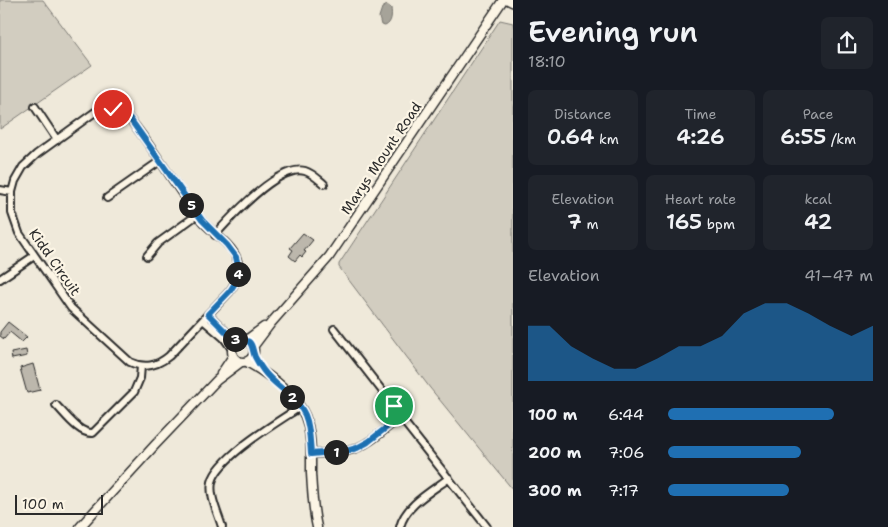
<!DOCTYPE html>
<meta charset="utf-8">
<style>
body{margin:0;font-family:"Shantell Sans",sans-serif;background:#20242c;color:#f1f3f6;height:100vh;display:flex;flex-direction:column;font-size:19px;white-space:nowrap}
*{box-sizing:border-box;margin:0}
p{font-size:16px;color:#9ea1a6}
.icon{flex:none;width:28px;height:28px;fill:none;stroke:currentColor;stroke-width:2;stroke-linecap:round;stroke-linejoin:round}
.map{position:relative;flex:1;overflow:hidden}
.sheet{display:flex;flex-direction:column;background:#171b24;width:375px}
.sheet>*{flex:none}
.scale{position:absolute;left:15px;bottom:12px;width:88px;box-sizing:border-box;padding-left:5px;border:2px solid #2b2b2b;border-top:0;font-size:14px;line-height:18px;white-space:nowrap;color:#2b2b2b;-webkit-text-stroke:4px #fcf5e5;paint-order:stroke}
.pin{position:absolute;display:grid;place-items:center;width:42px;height:42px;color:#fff;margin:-21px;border:2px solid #fff;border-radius:50%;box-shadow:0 1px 5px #0007}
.km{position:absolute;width:25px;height:25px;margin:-12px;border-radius:50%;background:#222;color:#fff;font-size:14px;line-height:25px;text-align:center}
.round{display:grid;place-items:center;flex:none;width:52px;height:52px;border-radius:8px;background:#20242c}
.head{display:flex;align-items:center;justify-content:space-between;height:85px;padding:0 15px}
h1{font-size:28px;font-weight:600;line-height:38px}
.figures{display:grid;grid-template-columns:repeat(3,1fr);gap:8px;height:85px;padding:5px 15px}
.figures div{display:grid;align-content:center;border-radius:8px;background:#20242c;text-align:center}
.figures b{font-size:21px;font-weight:600}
.figures small{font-size:14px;font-weight:400}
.figures p{font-size:14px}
.chart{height:140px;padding:10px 15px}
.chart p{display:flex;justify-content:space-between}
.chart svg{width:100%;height:90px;margin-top:5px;fill:#1f6fb2;opacity:.7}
ul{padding:0 15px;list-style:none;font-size:16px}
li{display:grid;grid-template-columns:80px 60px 1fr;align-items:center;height:38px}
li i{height:12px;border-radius:6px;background:#1f6fb2}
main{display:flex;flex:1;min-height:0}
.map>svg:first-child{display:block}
.green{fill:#d2cdc0;stroke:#7e7c76}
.water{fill:#a6a399;stroke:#75736d}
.building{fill:#bcb7ac;stroke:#2b2b2b}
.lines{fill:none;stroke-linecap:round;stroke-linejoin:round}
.minor-casing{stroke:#2b2b2b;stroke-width:10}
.tertiary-casing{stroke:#2b2b2b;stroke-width:11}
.secondary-casing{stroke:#2b2b2b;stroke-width:12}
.minor{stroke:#fcf5e5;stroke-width:6}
.tertiary{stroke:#fcf5e5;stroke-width:8}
.secondary{stroke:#fcf5e5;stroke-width:9}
.route-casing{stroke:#fff;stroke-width:10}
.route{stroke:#1f6fb2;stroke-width:6}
.labels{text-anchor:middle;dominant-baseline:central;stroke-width:4.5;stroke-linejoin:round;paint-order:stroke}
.street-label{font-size:14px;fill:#2b2b2b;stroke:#fcf5e5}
</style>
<main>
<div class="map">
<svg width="513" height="527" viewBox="0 0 513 527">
<rect width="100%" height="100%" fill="#efe9da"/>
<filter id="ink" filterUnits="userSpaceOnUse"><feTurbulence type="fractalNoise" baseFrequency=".02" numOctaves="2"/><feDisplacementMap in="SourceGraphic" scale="10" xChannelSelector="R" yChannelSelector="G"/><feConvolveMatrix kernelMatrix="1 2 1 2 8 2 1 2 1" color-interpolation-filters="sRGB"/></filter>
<g filter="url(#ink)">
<path class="green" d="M 0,0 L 43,0 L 92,65 L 0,129 Z
M 500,20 L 513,23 L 513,490 L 430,388 L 339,267 L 339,264 Z"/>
<path class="water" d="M 387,5 L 391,8 C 392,15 392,23 385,26 L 381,25 L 379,17 L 382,8 Z"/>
<path class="building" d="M 303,233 L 313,240 L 304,251 L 306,252 L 302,257 L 300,255 L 295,261 L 289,256 L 293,250 L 290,248 Z
M 8,322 L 27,337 L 22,342 L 10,332 L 4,339 L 0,336 L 0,332 Z
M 26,350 L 27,356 L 12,359 L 11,353 Z
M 33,364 L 40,390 L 27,393 L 20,368 Z"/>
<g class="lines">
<defs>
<path id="minor" d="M 35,107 L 57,140
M 107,109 L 123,112 L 128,117 C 155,149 175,187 201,220 C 212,233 231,243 237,259 C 241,271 237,281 230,291 L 169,356 C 157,366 145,369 130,362 L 71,308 L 19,233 L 12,213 L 12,192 L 15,181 L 23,167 L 37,154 L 95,112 Z
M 0,190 L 12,192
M 107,198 L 160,161
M 215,235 C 231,217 279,164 305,171 C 312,173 318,179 324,184
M 147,256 L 158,243 L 197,215
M 0,279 L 34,256
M 208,314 L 229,335 L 239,341
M 203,320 L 224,338 L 232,349
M 334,329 L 394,406 L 400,417
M 56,405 C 65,414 79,434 93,433 L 134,392 L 140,378 L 141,366
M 311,454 C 323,453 335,453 347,451 C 367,447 384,430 400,417 L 487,527
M 222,527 C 218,513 209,496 212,482 C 218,457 279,421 300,407
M 400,527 C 405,505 432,491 449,478"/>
<path id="tertiary" d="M232 351a11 11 0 1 1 22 0a11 11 0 1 1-22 0Z
M 245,341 L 264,327
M 253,347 L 271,323 L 329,257 L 503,0
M 247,362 C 268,374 295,393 305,416 C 312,434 311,455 311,473 C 312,491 313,510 317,527
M 221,374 L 233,356
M 80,527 L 155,445 L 217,380 L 241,362"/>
<path id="secondary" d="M 509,0 L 513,2"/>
</defs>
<use href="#minor" class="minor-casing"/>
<use href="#tertiary" class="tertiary-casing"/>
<use href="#secondary" class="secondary-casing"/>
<use href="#minor" class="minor"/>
<use href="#tertiary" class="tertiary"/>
<use href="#secondary" class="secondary"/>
</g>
</g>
<g class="lines" filter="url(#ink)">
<defs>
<path id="route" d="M 113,109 L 123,112 L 128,116 L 202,220 L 227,245 L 236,257 L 239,270 L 237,280 L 230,291 L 208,314 L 229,335 L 239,341 C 254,338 251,348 255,357 C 257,361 260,366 263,370 C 275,387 296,395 305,415 C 310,427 310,441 311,454 L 346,451 L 357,448 L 368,442 L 400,417 L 394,406"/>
</defs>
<use href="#route" class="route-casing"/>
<use href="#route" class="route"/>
</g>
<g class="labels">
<g class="street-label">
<text transform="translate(381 158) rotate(-56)">Marys Mount Road</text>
<text transform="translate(55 262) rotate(55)">Kidd Circuit</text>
</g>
</g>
</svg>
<div class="scale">100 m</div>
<div class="pin" style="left:394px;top:406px;background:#1e9e55"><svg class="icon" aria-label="arrive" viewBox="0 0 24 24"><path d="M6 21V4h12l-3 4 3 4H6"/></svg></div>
<div class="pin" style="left:113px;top:109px;background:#d93025"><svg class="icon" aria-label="check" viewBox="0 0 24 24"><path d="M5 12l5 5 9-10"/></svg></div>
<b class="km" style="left:336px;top:452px">1</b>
<b class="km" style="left:292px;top:397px">2</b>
<b class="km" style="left:235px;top:339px">3</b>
<b class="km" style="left:238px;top:274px">4</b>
<b class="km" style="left:191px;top:205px">5</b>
</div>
<section class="sheet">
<div class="head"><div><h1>Evening run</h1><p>18:10</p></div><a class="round"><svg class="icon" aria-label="share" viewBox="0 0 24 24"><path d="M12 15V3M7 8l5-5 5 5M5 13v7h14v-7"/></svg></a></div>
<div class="figures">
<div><p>Distance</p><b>0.64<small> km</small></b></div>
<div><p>Time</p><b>4:26</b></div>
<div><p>Pace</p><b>6:55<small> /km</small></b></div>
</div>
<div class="figures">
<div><p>Elevation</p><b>7<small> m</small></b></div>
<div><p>Heart rate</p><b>165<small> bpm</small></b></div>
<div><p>kcal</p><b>42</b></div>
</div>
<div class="chart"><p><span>Elevation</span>41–47 m</p>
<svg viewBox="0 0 160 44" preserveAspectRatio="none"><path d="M0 44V17L10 17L20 27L30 33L40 38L50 38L60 33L70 27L80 27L90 22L100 11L110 6L120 6L130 11L140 17L150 22L160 17V44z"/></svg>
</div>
<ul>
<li><b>100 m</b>6:44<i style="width:81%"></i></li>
<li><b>200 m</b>7:06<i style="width:65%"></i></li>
<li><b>300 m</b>7:17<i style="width:59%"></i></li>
</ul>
</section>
</main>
